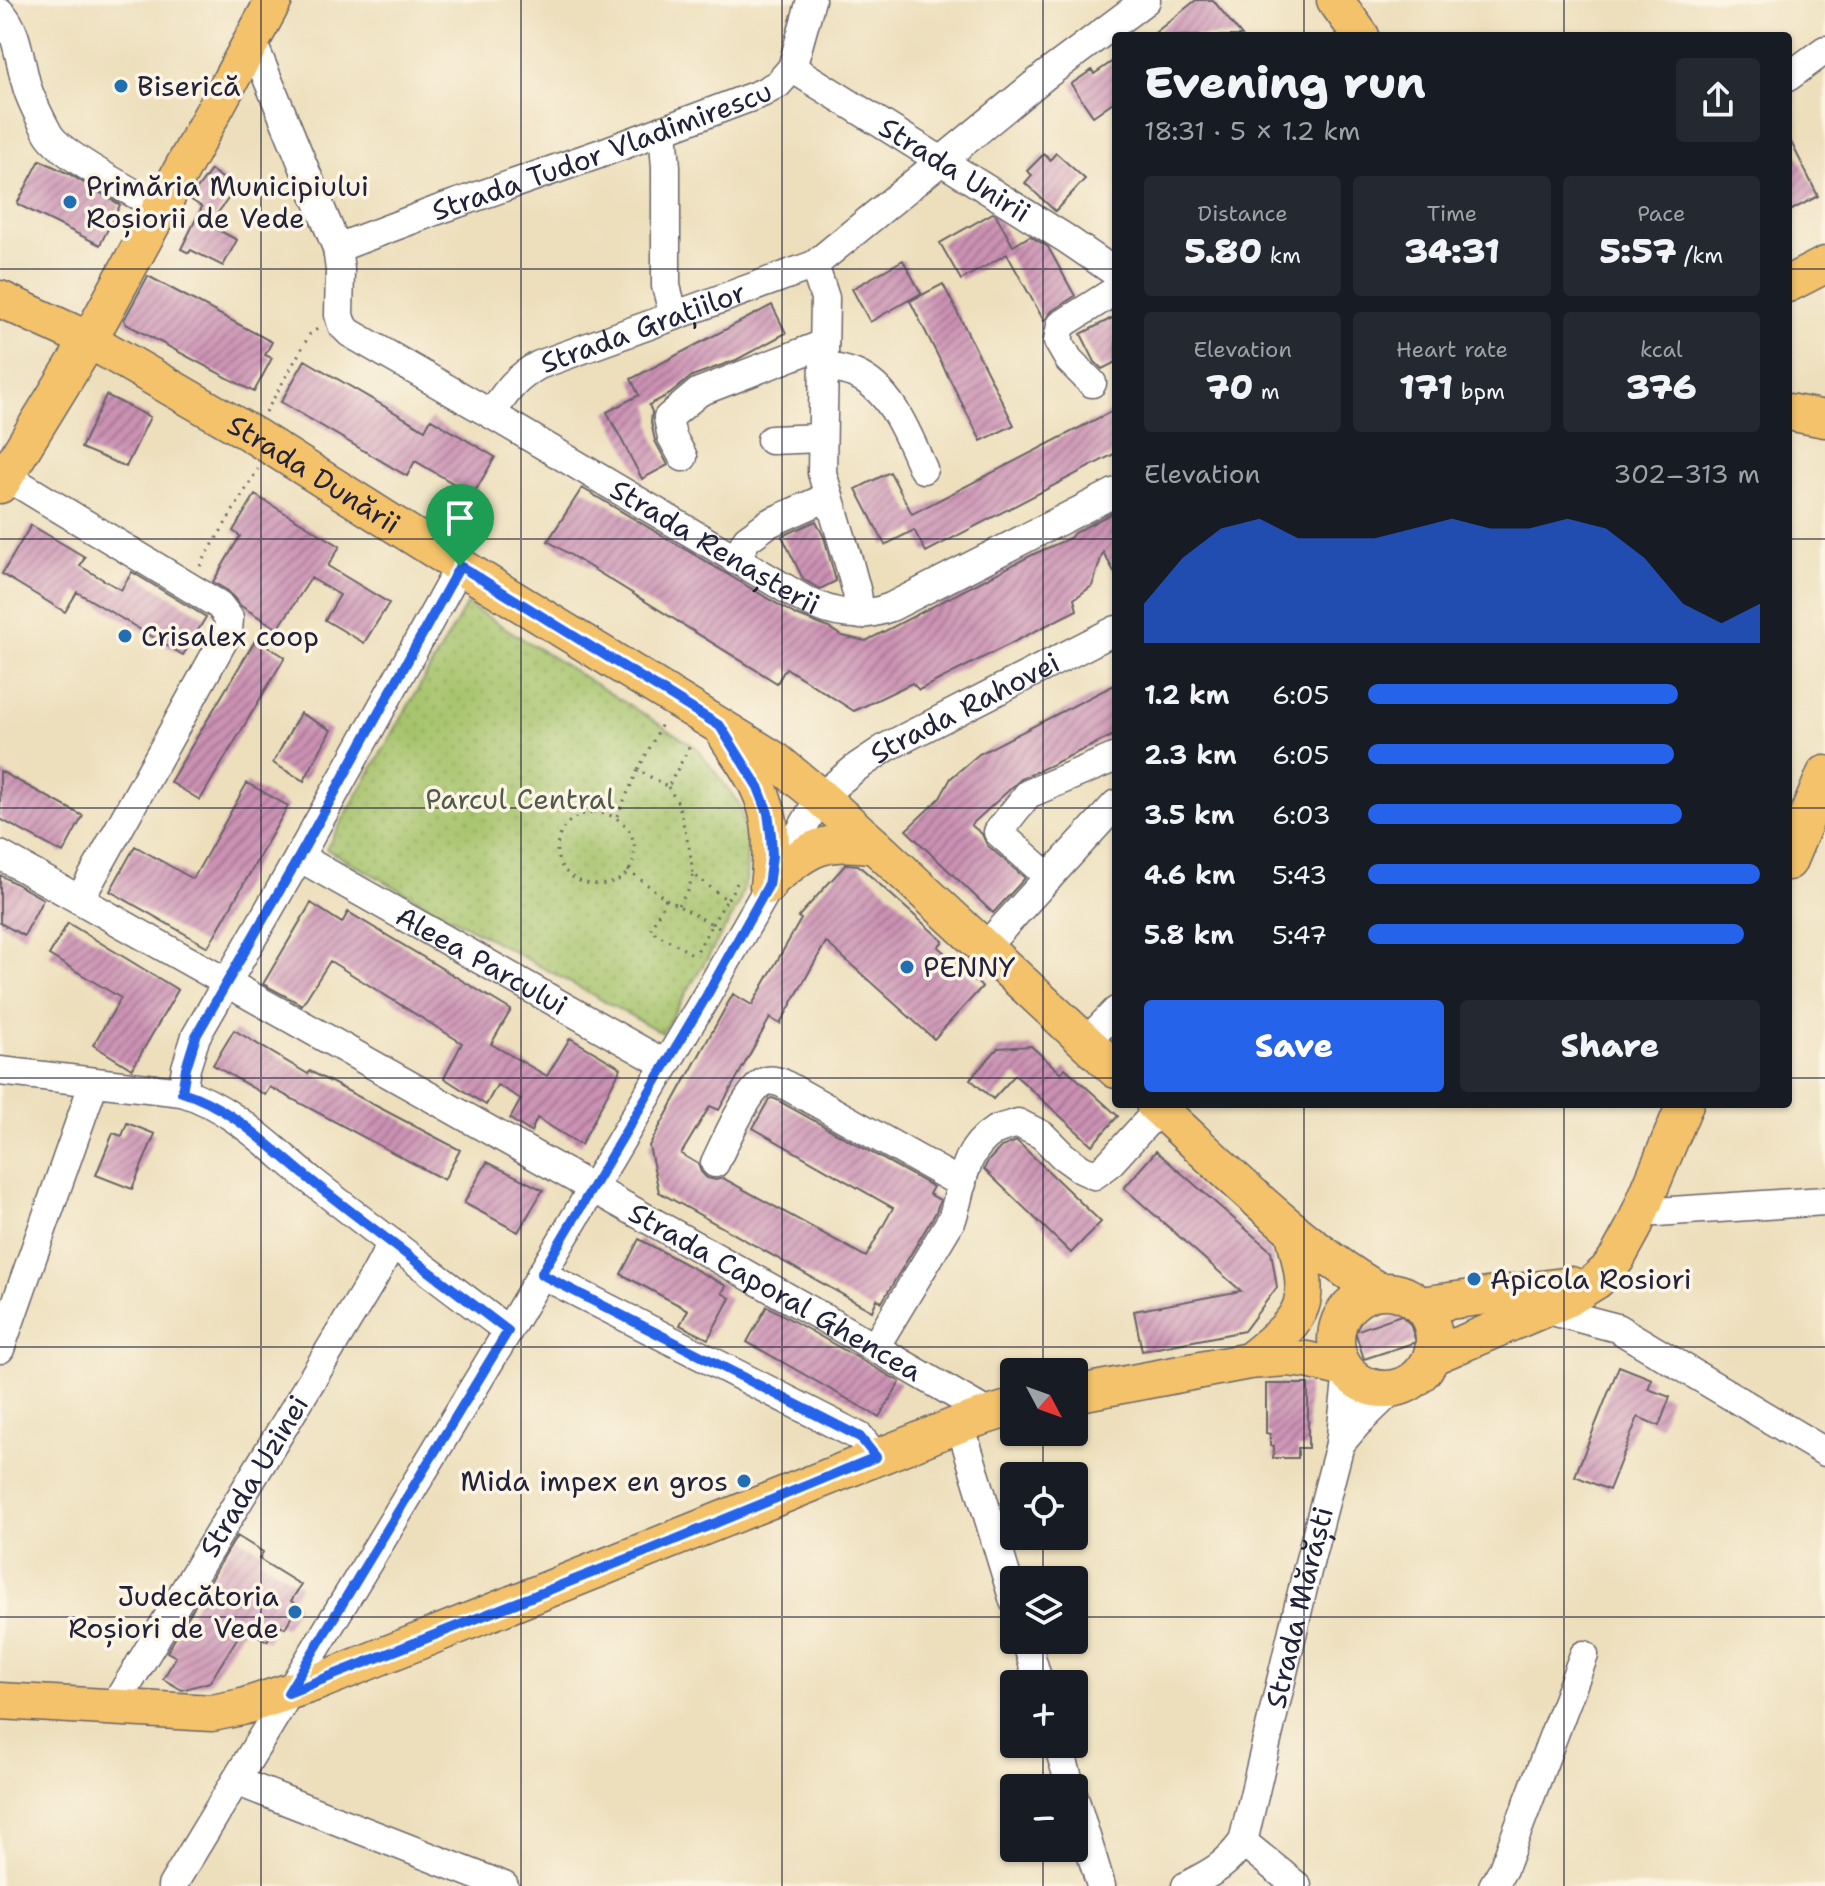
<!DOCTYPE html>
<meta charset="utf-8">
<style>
body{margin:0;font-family:"Shantell Sans",sans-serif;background:#242831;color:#f1f3f6;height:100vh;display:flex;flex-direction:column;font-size:30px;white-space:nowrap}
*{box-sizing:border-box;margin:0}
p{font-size:26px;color:#9ea1a6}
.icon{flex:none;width:44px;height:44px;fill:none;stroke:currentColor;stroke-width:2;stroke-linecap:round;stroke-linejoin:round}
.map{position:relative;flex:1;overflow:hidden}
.drawer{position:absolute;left:1112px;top:32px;width:680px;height:1076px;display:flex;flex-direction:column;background:#171b24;border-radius:8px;box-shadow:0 2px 6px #0004}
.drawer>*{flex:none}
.needle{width:52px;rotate:131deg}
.controls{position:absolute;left:1000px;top:1358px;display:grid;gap:16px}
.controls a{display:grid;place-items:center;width:88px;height:88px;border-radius:8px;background:#171b24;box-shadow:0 2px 6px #0004;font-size:40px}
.pin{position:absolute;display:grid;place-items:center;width:68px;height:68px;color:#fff;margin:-82px -34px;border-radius:50% 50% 50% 0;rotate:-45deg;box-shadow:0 0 8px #0007}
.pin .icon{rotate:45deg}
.round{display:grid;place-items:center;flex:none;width:84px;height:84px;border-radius:8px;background:#242831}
.overview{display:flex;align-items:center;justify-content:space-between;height:136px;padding:0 32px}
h1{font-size:44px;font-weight:800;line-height:60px}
.figures{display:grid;grid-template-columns:repeat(3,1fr);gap:12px;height:136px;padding:8px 32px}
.figures div{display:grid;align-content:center;border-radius:8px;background:#242831;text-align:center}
.figures b{font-size:34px;font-weight:800}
.figures small{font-size:22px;font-weight:400}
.figures p{font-size:22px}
.chart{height:224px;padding:16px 32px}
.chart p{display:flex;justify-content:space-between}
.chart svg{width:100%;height:144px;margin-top:8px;fill:#2563eb;opacity:.7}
.button{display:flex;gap:16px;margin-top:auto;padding:16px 32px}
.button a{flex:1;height:92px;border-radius:8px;background:#2563eb;color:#fff;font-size:32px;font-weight:800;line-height:92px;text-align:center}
.button a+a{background:#242831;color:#f1f3f6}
ul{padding:0 32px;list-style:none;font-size:26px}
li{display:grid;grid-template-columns:128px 96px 1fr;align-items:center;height:60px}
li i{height:20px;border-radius:10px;background:#2563eb}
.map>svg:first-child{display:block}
.park{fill:url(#park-dots);stroke:#647252;stroke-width:2}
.building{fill:url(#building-hatch)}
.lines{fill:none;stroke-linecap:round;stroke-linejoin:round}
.minor-casing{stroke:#696468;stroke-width:31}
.major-casing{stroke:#696468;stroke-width:39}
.path{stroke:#696468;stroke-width:3;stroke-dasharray:2 6;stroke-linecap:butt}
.minor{stroke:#fff;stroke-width:28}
.major{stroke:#f3c26a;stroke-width:36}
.route-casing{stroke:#fff;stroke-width:16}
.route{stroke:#2563eb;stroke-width:10}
.grid{fill:none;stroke:#22223b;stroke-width:2;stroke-opacity:0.55}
.poi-dot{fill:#1f6fb2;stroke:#fcf5e5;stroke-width:3}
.labels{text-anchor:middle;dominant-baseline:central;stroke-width:7;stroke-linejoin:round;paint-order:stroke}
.poi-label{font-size:28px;fill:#22223b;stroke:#fcf5e5;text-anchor:start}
.street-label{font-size:28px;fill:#22223b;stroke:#fcf5e5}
.park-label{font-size:28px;fill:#505a4b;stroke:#fcf5e5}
</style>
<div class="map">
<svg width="1825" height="1886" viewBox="0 0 1825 1886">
<defs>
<pattern id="park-dots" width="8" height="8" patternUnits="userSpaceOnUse" patternTransform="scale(2)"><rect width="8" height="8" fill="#a5c36a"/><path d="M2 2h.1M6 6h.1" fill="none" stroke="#8ea75d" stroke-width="1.8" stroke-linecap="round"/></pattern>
<pattern id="building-hatch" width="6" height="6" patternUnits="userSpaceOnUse" patternTransform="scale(2)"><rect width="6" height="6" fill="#cb91b3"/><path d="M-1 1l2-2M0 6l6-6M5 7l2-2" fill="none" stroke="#a47693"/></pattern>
</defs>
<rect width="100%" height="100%" fill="#fcf5e5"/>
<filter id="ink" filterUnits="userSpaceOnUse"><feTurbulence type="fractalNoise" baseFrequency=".0125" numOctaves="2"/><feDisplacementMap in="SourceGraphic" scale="16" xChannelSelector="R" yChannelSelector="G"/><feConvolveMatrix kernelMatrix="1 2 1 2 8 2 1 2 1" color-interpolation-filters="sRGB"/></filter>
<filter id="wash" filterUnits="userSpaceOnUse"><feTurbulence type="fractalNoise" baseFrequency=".006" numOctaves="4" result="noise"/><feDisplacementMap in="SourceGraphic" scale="32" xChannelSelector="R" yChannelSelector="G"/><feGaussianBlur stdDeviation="1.8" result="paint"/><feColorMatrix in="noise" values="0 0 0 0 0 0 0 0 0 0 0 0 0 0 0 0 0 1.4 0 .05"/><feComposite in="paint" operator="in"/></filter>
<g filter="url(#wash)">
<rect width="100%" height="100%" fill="#eddfbc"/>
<path class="park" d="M 467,604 L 696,747 L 740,805 L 747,842 L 746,880 L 738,907 L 662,1033 L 326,849 Z"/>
<g id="blocks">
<path class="building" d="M 1196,0 L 1213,0 L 1242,36 L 1151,36 Z
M 1116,59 L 1116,100 L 1093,116 L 1071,84 L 1092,70 L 1094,74 Z
M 1788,136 L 1818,196 L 1788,212 Z
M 1056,153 L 1085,179 L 1055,211 L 1025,183 L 1032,175 L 1027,171 L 1044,154 L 1050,160 Z
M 40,160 L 69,174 L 120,205 L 100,245 L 17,204 Z
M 211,170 L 236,188 L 209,225 L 237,240 L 223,266 L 191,250 L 189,253 L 181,249 L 202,207 L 190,199 Z
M 993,213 L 996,215 L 1013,246 L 1030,236 L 1048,247 L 1075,296 L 1052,311 L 1044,321 L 1007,254 L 961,280 L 940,243 Z
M 903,260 L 921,293 L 870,322 L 852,289 Z
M 148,276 L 272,342 L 265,355 L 272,358 L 254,392 L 126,324 L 124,320 Z
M 943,284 L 1014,425 L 981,441 L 910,301 Z
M 772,305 L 786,333 L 736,360 L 692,376 L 670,394 L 649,405 L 652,412 L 651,422 L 655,441 L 668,465 L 642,479 L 607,412 L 639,395 L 631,379 Z
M 1116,316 L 1116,362 L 1102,369 L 1095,362 L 1081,334 Z
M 305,360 L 425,430 L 431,419 L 495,457 L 473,495 L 415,461 L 407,476 L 281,402 Z
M 106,395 L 150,417 L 126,467 L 81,448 Z
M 1116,409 L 1116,453 L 926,552 L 914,530 L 885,545 L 856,489 L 890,472 L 912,514 Z
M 582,488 L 796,615 L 829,628 L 842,636 L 866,641 L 1034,554 L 1070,538 L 1074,533 L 1116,511 L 1116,575 L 1103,552 L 1092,586 L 1074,599 L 1077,610 L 919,690 L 912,683 L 854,711 L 786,668 L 777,683 L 548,541 Z
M 255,495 L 340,546 L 328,566 L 389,603 L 364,643 L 325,620 L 340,595 L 311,578 L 278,629 L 241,606 L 228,591 L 213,582 L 240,536 L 233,531 Z
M 816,521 L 824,537 L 836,581 L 820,589 L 803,579 L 782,536 Z
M 31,525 L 85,557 L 80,566 L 121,590 L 132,572 L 206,617 L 183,655 L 77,592 L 65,612 L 2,574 Z
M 256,639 L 285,657 L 200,800 L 170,782 Z
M 1116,684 L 1116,734 L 1021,779 L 971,825 L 982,834 L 987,845 L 1025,878 L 993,913 L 906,830 L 940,798 L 951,778 L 979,754 Z
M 300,713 L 331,730 L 304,781 L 273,763 Z
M 0,771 L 83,816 L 63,853 L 0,819 Z
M 247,783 L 288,806 L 208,947 L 110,891 L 135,846 L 193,879 Z
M 846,864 L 858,865 L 943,941 L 938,947 L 982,987 L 934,1039 L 826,942 L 780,1024 L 770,1018 L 719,1110 L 710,1106 L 681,1154 L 698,1164 L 701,1172 L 707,1178 L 716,1180 L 723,1178 L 866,1257 L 893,1208 L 753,1128 L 769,1099 L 772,1098 L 775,1099 L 933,1187 L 929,1194 L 940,1200 L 936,1212 L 882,1302 L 877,1299 L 872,1311 L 659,1192 L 649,1146 L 733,994 L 752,1005 L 801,919 L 798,917 Z
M 0,875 L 43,899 L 24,936 L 0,923 Z
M 311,903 L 342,923 L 348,912 L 511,1010 L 491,1044 L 547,1076 L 570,1038 L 621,1068 L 581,1145 L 537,1118 L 531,1132 L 510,1119 L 521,1099 L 497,1085 L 486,1105 L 444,1078 L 462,1043 L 330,961 L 302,1005 L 263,984 Z
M 68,923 L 178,990 L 132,1069 L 93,1045 L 121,998 L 49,955 Z
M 234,1030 L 308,1074 L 310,1071 L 460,1150 L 444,1180 L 270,1087 L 265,1095 L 213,1065 Z
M 1031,1046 L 1061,1073 L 1065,1068 L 1118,1116 L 1092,1145 L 1015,1075 L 993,1099 L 970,1079 L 998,1048 Z
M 127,1123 L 155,1134 L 132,1189 L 96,1175 L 113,1133 L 122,1136 Z
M 1017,1141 L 1101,1222 L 1071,1253 L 984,1169 L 988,1161 L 1001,1147 Z
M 1156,1151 L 1271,1251 L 1277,1287 L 1244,1331 L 1142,1351 L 1134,1311 L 1241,1291 L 1124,1188 Z
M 487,1162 L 543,1190 L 518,1232 L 464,1203 Z
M 639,1239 L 726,1286 L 722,1293 L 730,1298 L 708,1339 L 680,1325 L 688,1310 L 621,1274 Z
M 767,1306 L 900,1382 L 879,1417 L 747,1342 Z
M 1401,1315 L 1410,1324 L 1416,1342 L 1364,1359 L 1355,1331 Z
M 1619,1366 L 1652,1379 L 1648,1389 L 1670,1397 L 1659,1426 L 1638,1417 L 1609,1490 L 1575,1476 Z
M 1266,1384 L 1308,1384 L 1308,1448 L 1298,1448 L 1298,1458 L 1273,1458 L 1274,1446 L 1270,1446 L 1270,1434 L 1266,1433 Z
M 237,1536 L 263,1552 L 259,1559 L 301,1585 L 291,1601 L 298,1605 L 285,1628 L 277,1623 L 267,1641 L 244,1627 L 210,1682 L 182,1690 L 163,1679 L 176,1657 L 167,1652 Z"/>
</g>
</g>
<g filter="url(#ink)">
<use href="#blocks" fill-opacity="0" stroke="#696468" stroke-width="2"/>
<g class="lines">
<defs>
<g id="minor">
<path d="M 0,12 C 19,29 20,69 29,93 C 34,106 41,120 48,133 C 61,156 134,193 161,208"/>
<path id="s1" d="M 252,41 L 337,248 L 340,270 L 339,315 L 342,325 L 350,333 L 491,414 L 805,600 C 834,615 860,619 891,607 L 1116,492"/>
<path id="s2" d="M 792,68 L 1065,238 L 1116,273"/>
<path d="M 1788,77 L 1825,50"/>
<path d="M 663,130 L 666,167 L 666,286 L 674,316"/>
<path id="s3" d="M 337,248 L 435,211 L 599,154 L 762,93 L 778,84 L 792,68 L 811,0"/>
<path d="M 814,265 L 825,298 L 822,473 L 849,563 L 857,593 L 860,615"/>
<path d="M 824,366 C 834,368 845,370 855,374 C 891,389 908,435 923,469"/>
<path d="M 1092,383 L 1069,360 L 1058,341 L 1061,325 L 1116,290"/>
<path id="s4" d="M 491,414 C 507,391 514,379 539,365 L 814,265 L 1046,75 L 1146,0"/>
<path d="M 771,440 L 821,438"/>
<path d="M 683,457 L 672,437 L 668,418 L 699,392 L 824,344"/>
<path d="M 6,476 L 219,605 L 229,618 L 228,632 L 80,899"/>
<path d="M 735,560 L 747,539 L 769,523 L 828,497"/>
<path id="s5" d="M 0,855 L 822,1317 L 989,1414"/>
<path id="s6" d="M 299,857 L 665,1064"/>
<path d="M 1049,877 L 998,832 L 1028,794 L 1116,757"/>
<path d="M 985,947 L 1116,804"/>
<path d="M 1086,1042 L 1116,1011"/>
<path d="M 0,1071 L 182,1092 C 232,1107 273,1150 313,1182 C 377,1233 443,1281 508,1331"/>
<path d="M 182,1092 L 186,1068 L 196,1036 L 299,857 L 460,566"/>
<path d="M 715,1163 C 724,1144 747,1091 764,1082 C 770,1079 776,1081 782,1083 L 962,1184"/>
<path d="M 1641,1213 L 1825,1201"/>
<path d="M 541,1274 L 860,1437 L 876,1457"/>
<path d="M 1544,1309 L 1617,1328 L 1825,1452"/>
<path d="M 875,1347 L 952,1219 C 963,1187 961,1152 994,1131 C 1001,1127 1010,1126 1018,1123 L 1042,1135 L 1063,1156 L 1081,1169 L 1094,1175 L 1108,1165 L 1159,1109"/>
<path d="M 0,1349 L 94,1082"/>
<path d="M 960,1424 L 1014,1601"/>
<path d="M 1340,1444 L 1357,1424 L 1394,1388"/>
<path d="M 1026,1640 L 1039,1684"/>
<path id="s7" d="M 114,1707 L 375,1275 L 392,1243"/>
<path d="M 1058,1744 L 1071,1788"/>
<path d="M 236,1781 L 504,1886"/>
<path d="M 1074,1797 L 1101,1886"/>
<path d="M 1243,1842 L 1297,1886"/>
<path id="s8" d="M 172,1886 L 508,1331 L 707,995 L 820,797 L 857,767 L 887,747 L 1116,630"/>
<path id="s9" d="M 1186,1886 C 1213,1872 1224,1867 1243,1842 L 1307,1571 L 1340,1444 L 1348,1372"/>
<path d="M 1493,1886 L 1503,1869 L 1584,1655"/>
</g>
<g id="major">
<path d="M 1335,0 L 1361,36"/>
<path d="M 1788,284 L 1825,265"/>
<path id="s10" d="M 0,299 L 89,340 L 253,435 L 479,578 L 775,760 L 820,797 L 875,846 L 1116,1070"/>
<path d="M 1788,412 L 1825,419"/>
<path d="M 0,485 L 89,340 L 274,0"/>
<path d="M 725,734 C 736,751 750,769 758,787 C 774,819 772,852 768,886"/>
<path d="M 1788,862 L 1825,774"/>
<path d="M 773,878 C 811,847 825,838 875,846"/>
<path d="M 1154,1104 C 1224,1168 1296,1243 1379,1291"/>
<circle cx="1385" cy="1340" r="49"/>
<path d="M 1419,1305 L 1571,1285"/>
<path d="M 1431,1357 L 1567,1299 L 1596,1281 L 1607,1271 L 1617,1258 L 1633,1229 L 1685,1104"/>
<path d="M 1249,1361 C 1310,1312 1312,1306 1293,1230"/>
<path d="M 1074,1394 L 1249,1361 L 1287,1358 L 1307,1360 L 1345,1369"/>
<path d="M 0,1701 L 212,1713 L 242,1707 L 315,1683 L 960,1424 L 1014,1407"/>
</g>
</defs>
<use href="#minor" class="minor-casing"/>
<use href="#major" class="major-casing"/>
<path class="path" d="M 266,412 L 310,334 L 319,328
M 200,566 L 258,469
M 638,770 L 662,724
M 668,787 L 678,803 L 690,851 L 693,874 L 727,900 L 740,878
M 594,812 C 613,813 631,824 634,844 C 642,907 538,891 560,835 C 566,820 579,814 594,812 Z
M 617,816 L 638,770 L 668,787 L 692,742
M 628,870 L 666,899 L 712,924 L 695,955
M 666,899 L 650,930 L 696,956
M 678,905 L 688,891 L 693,874
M 719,928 L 712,924 L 727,900"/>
<use href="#minor" class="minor"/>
<use href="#major" class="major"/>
</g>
</g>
<g class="lines" filter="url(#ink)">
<defs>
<path id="route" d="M 460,566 L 720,726 L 758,787 L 768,813 L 771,835 L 772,856 L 768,886 L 707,995 L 541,1274 L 860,1437 L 876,1457 L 650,1550 L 288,1693 L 508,1331 C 443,1281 377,1233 313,1182 C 273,1150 232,1107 182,1092 L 186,1068 L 196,1036 L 299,857 Z"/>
</defs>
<use href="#route" class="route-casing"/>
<use href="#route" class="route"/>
</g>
<path class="grid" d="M 261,0 L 261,1886M 521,0 L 521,1886M 782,0 L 782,1886M 1043,0 L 1043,1372M 1304,0 L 1304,36M 1564,0 L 1564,36M 0,269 L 1116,269M 1788,269 L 1825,269M 0,539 L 1116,539M 1788,539 L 1825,539M 0,808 L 1116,808M 1788,808 L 1825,808M 0,1078 L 1116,1078M 1788,1078 L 1825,1078M 1304,1104 L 1304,1886M 1564,1104 L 1564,1886M 0,1347 L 1825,1347M 1043,1432 L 1043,1476M 1043,1536 L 1043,1580M 0,1617 L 1014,1617M 1074,1617 L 1825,1617M 1043,1640 L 1043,1684M 1043,1744 L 1043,1788M 1043,1848 L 1043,1886"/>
<g class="poi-dot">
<circle cx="121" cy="86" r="8"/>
<circle cx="70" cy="202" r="8"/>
<circle cx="125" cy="636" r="8"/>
<circle cx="907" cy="967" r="8"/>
<circle cx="1474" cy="1279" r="8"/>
<circle cx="744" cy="1481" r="8"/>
<circle cx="295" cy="1612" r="8"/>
</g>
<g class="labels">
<g class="poi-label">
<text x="137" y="86">Biserică</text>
<text x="86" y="186">Primăria Municipiului<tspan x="86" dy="32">Roșiorii de Vede</tspan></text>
<text x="141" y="636">Crisalex coop</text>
<text x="923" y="967">PENNY</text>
<text x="1490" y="1279">Apicola Rosiori</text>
<text x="728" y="1481" text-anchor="end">Mida impex en gros</text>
<text x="279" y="1596" text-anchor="end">Judecătoria<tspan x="279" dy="32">Roșiori de Vede</tspan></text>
</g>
<g class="street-label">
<text stroke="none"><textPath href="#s3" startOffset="282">Strada Tudor Vladimirescu</textPath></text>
<text stroke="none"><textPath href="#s2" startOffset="192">Strada Unirii</textPath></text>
<text stroke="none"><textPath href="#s4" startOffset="180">Strada Grațiilor</textPath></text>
<text stroke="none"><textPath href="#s10" startOffset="360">Strada Dunării</textPath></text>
<text stroke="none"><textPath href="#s1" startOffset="736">Strada Renașterii</textPath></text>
<text stroke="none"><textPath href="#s8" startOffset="1438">Strada Rahovei</textPath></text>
<text stroke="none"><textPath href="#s6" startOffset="210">Aleea Parcului</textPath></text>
<text stroke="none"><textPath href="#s5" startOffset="890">Strada Caporal Ghencea</textPath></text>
<text stroke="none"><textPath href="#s7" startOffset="270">Strada Uzinei</textPath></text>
<text stroke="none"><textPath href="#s9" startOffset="314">Strada Mărăști</textPath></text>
</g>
<g class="park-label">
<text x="520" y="799">Parcul Central</text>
</g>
</g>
</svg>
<div class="controls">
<a><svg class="needle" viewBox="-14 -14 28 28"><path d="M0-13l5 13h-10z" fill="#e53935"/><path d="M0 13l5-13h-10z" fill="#9ea1a6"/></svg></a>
<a><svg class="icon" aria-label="locate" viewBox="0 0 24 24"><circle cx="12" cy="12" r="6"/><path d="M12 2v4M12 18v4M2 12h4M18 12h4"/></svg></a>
<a><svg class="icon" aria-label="layers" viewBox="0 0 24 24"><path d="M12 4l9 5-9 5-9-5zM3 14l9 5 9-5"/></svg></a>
<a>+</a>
<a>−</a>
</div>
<div class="pin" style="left:460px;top:566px;background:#1e9e55"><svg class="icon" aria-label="arrive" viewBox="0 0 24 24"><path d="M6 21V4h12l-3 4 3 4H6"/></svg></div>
<section class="drawer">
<div class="overview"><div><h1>Evening run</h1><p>18:31 · 5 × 1.2 km</p></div><a class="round"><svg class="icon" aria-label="share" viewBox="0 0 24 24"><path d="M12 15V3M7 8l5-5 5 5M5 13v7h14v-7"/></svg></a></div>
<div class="figures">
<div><p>Distance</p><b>5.80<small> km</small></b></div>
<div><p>Time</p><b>34:31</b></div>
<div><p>Pace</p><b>5:57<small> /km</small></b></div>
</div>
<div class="figures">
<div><p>Elevation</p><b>70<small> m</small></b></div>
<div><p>Heart rate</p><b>171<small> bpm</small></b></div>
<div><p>kcal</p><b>376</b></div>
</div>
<div class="chart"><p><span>Elevation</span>302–313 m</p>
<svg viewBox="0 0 160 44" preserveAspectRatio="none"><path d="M0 44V32L10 18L20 9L30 6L40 12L50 12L60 12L70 9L80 6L90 9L100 9L110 6L120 9L130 18L140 32L150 38L160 32V44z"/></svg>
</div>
<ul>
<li><b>1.2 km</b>6:05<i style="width:79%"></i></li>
<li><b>2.3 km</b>6:05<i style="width:78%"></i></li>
<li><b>3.5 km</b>6:03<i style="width:80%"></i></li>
<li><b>4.6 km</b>5:43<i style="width:100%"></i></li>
<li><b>5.8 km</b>5:47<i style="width:96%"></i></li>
</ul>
<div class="button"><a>Save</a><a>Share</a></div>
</section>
</div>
